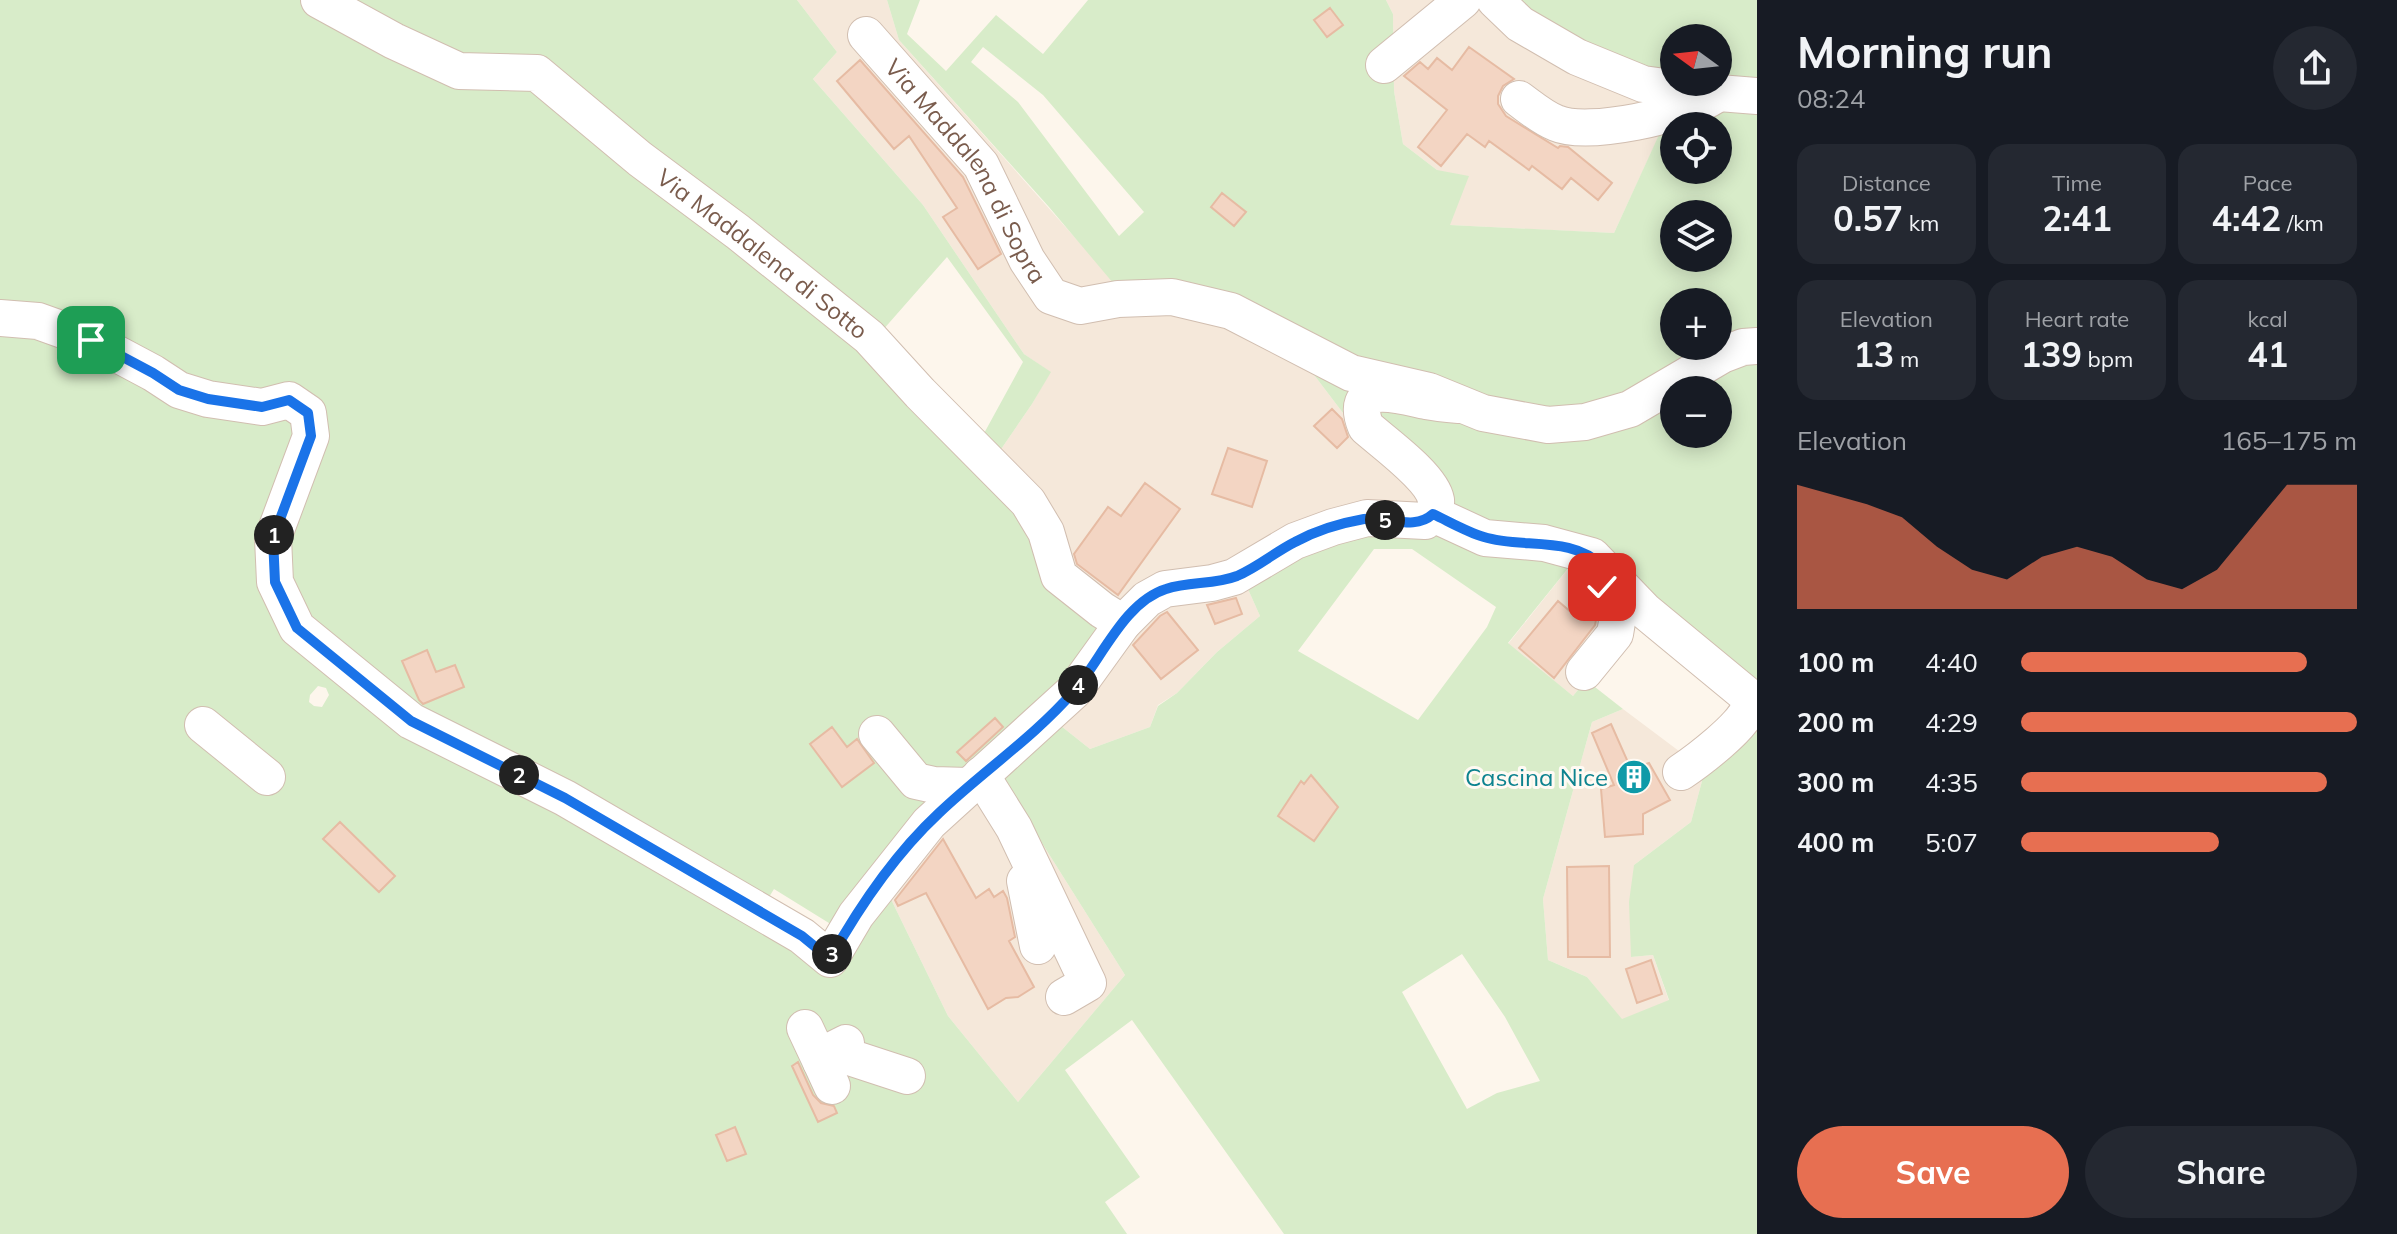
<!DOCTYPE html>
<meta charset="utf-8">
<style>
body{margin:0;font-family:Mulish,sans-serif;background:#242831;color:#f1f3f6;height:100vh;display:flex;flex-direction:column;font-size:30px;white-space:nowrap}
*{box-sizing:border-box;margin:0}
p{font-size:26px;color:#9ea1a6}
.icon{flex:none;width:44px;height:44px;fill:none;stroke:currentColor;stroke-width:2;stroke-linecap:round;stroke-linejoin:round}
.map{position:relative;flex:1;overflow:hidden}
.sheet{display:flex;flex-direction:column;background:#171b24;width:640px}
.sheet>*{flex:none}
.needle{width:52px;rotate:285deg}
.controls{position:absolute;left:1660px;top:24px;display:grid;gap:16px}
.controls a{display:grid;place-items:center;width:72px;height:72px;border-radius:50%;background:#171b24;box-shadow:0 4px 20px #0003;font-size:40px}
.pin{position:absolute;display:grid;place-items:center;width:68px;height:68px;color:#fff;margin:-34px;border-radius:16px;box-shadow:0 4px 12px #0006}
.km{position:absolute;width:40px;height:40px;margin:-20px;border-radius:50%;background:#222;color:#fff;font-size:22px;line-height:40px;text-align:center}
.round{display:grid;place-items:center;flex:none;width:84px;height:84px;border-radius:42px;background:#242831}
.summary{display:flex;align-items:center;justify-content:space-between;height:136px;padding:0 40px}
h1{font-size:44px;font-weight:700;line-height:60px}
.figures{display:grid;grid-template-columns:repeat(3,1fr);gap:12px;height:136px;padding:8px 40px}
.figures div{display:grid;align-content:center;border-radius:20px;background:#242831;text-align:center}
.figures b{font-size:34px;font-weight:700}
.figures small{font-size:22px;font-weight:400}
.figures p{font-size:22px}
.chart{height:224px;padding:16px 40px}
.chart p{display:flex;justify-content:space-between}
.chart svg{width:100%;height:144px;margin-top:8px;fill:#e76f51;opacity:.7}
.button{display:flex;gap:16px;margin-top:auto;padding:16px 40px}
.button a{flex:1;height:92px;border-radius:48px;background:#e76f51;color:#fff;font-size:32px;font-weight:700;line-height:92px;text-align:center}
.button a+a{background:#242831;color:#f1f3f6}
ul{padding:0 40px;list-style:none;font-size:26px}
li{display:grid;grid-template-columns:128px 96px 1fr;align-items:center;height:60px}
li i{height:20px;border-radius:10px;background:#e76f51}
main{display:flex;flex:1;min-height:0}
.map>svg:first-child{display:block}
.residential{fill:#f5e8da}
.green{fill:#d8ecc9;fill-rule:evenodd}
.building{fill:#f3d5c3;stroke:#e6bba3;stroke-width:2}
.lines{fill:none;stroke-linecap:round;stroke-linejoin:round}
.minor-casing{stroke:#d1beb0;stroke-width:38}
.minor{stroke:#fff;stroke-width:36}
.route-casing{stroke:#fff;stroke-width:16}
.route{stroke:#1a73e8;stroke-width:10}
.labels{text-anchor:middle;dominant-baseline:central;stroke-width:6;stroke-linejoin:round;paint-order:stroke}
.street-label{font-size:24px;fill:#7a5c4d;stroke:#fffaf3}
.culture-label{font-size:24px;fill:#0d838f;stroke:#fffaf3;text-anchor:end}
</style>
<main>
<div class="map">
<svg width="1757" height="1234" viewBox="0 0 1757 1234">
<rect width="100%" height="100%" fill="#fdf6ec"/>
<path class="residential" d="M 797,0 L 887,0 L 899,40 L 1135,305 L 1230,322 L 1305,363 L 1362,438 L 1427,504 L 1121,615 L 1065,574 L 995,458 L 1032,404 L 1050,372 L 1024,354 L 923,205 L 813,79 L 837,52 Z
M 1386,0 L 1480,0 L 1710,108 L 1663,127 L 1614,233 L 1449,225 L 1437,170 L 1403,144 L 1394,91 L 1393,14 Z
M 1574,561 L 1625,604 L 1626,631 L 1573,696 L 1508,644 Z
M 1243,578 L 1260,616 L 1217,652 L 1177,693 L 1158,705 L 1150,727 L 1090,749 L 1056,722 L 1164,598 Z
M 1623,709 L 1683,754 L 1702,781 L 1691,822 L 1634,865 L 1631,957 L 1653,955 L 1669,1001 L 1622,1020 L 1587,977 L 1548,960 L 1543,899 L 1592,722 Z
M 998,773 L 1125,975 L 1018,1102 L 948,1016 L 884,885 Z"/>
<path class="green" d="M 0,0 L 797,0 L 837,52 L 813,79 L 923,205 L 1024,354 L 1051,372 L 1032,404 L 995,458 L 799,288 L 1029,517 L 1109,627 L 837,928 L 774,889 L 754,921 L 840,965 L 884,885 L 948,1016 L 1018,1102 L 1125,975 L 998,773 L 1056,722 L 1090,749 L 1150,727 L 1158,706 L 1177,693 L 1217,652 L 1260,616 L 1243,578 L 1427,504 L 1362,438 L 1305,363 L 1298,340 L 1119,290 L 1049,207 L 899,40 L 887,0 L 920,0 L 907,34 L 946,71 L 996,15 L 1043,54 L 1088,0 L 1386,0 L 1393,14 L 1394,91 L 1403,144 L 1437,170 L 1469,176 L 1450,225 L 1614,233 L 1663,126 L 1710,108 L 1757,111 L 1757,333 L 1718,342 L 1718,302 L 1674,302 L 1674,346 L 1708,346 L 1674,395 L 1674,434 L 1718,434 L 1718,390 L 1682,390 L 1757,360 L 1757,687 L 1574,561 L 1508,643 L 1573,696 L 1586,680 L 1623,709 L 1592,722 L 1543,899 L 1548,960 L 1587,977 L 1622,1019 L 1669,1000 L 1653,955 L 1631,957 L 1629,902 L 1634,865 L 1691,822 L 1702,781 L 1695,771 L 1757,715 L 1757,1234 L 1284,1234 L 1132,1020 L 1065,1070 L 1140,1177 L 1105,1202 L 1127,1234 L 0,1234 ZM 983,47 L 1043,95 L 1144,212 L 1119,236 L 1018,102 L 971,62 ZM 1674,126 L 1718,126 L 1718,170 L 1674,170 ZM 1674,214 L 1718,214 L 1718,258 L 1674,258 ZM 947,257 L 1023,362 L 982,437 L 882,331 ZM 1374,549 L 1412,549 L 1496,607 L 1487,627 L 1418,720 L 1298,651 ZM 318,686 L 326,688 L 329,695 L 322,707 L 314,706 L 309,702 L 310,695 ZM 1462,954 L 1505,1017 L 1540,1081 L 1497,1093 L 1467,1109 L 1402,992 Z
M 1514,0 L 1757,0 L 1757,82 L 1718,79 L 1718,38 L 1674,38 L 1674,73 L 1653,75 L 1585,44 Z"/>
<path class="building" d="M 1330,8 L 1343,25 L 1327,37 L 1314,20 Z
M 1469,47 L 1514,79 L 1503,86 L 1498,96 L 1498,104 L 1506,116 L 1558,148 L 1560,146 L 1568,147 L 1612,183 L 1598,200 L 1571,178 L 1562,189 L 1532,166 L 1529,170 L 1489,141 L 1485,147 L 1467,134 L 1441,166 L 1418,147 L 1447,110 L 1404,76 L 1420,62 L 1428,69 L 1437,58 L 1452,70 Z
M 860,60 L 963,177 L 1001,254 L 978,269 L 943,217 L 957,208 L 909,136 L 894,149 L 837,81 Z
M 1222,193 L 1246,212 L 1234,226 L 1211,207 Z
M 1332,409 L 1342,419 L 1348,437 L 1337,448 L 1314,426 Z
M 1228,448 L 1267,461 L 1252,507 L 1212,494 Z
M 1145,483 L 1180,509 L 1118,595 L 1077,564 L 1074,554 L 1108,507 L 1121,516 Z
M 1236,598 L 1242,614 L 1215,624 L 1207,605 Z
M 1558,601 L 1572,613 L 1578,605 L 1596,620 L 1595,625 L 1554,678 L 1519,648 Z
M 1167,612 L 1198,650 L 1161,679 L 1133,645 L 1160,616 Z
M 427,650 L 436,672 L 455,665 L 464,687 L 423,704 L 419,700 L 402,661 Z
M 995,718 L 1003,727 L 966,761 L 957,752 Z
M 1611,724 L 1631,769 L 1649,763 L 1670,800 L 1643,814 L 1643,834 L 1605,837 L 1601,789 L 1614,785 L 1592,733 Z
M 832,727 L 847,747 L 857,739 L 874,763 L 842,787 L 810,744 Z
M 1311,775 L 1338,807 L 1314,841 L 1278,816 L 1301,781 L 1304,784 Z
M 340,822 L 395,876 L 379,892 L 323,839 Z
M 943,839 L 976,898 L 989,889 L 994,897 L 1003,891 L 1007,898 L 1015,937 L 1009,941 L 1034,987 L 1018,997 L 1006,998 L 988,1009 L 926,893 L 898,906 L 895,900 Z
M 1609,866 L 1610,957 L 1568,957 L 1567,867 Z
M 1651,960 L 1662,994 L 1637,1003 L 1626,969 Z
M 798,1062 L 813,1095 L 821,1103 L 834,1106 L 837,1113 L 818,1122 L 792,1066 Z
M 735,1127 L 746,1154 L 727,1161 L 716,1135 Z"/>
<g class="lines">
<defs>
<g id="minor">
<path id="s1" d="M 319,0 L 394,41 L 459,71 L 537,73 L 640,159 L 738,232 L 869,337 L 920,393 L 1028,502 L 1046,532 L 1059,576 L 1102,610 L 1123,623"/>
<path d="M 1495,0 L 1520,24 L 1577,57 L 1643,84 L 1694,91 L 1757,96"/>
<path id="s2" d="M 866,35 L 981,165 L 1027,260 L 1051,296 L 1080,306 L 1118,299 L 1172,297 L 1231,311 L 1351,373 L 1429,391 L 1483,413 L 1548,425 L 1585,422 L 1630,409 L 1722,355 L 1743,347 L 1757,346"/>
<path d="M 1384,65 L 1463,0"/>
<path d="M 1519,99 C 1530,107 1543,118 1556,123 C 1588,137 1685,115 1714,96"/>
<path d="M 0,318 L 38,321 L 91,340 L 153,373 L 179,390 L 208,399 L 262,407 L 289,400 L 308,413 L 311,436 L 273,538 L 275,582 L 297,628 L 411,721 L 565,798 L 802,936 L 830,959 L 856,915 L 929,823 L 1074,691 L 1123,623 L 1147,599 L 1165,589 L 1212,583 L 1234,577 L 1295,541 L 1333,527 L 1367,518 L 1425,521 C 1432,515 1437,509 1436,500 C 1432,477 1384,443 1366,427 C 1346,378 1402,396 1426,401 C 1437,403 1448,404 1459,405"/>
<path d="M 1433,514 L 1485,538 L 1544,543 L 1592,556 L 1645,611 L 1748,696 C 1748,700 1749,705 1748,709 C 1744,726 1696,762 1681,772"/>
<path d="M 1584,672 L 1615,634 L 1619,610 L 1602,587 L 1601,575"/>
<path d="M 203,725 L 267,777"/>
<path d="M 877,734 L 916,781 L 934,785 L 968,786"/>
<path d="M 981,775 L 1014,828 L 1088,983 L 1064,997"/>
<path d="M 1025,881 L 1038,946"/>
<path d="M 805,1028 L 821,1062"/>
<path d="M 849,1057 L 907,1076"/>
<path d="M 832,1086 L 821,1062 L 832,1050 L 846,1043"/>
</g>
</defs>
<use href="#minor" class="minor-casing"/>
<use href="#minor" class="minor"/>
</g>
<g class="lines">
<defs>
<path id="route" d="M 91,340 L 153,373 L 179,390 L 208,399 L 262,407 L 289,400 L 308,413 L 311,436 L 273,538 L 275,582 L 297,628 L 411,721 L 565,798 L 802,936 L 830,959 C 859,907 895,854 939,813 C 982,772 1034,737 1074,691 C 1101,660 1124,602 1166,589 C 1189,581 1214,585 1237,576 C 1258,567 1275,552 1295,542 C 1315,531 1341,523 1364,519 C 1388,515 1413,532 1433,514 C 1450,522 1467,532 1484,537 C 1522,549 1572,535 1602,566 L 1602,587"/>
</defs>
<use href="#route" class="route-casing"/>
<use href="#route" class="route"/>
</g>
<defs>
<symbol id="building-disc" viewBox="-11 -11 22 22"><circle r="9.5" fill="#0f9aa8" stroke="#fffaf3"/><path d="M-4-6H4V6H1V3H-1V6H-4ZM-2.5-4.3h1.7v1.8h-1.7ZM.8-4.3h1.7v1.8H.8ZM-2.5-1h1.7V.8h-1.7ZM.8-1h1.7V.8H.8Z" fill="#fff"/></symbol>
</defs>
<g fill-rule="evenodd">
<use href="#building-disc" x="1614" y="757" width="40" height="40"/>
</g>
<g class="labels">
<g class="street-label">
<text stroke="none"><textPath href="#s2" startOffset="170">Via Maddalena di Sopra</textPath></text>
<text stroke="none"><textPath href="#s1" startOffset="524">Via Maddalena di Sotto</textPath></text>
</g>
<g class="culture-label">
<text x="1608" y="777">Cascina Nice</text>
</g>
</g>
</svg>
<div class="controls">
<a><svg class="needle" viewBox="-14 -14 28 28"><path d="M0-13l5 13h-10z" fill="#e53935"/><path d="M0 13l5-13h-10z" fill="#9ea1a6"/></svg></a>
<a><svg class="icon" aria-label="locate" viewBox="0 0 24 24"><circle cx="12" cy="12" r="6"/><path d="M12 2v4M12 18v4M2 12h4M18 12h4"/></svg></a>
<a><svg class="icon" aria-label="layers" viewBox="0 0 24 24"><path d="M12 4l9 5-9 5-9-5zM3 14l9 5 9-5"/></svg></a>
<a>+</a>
<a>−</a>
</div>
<div class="pin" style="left:91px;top:340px;background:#1e9e55"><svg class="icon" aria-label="arrive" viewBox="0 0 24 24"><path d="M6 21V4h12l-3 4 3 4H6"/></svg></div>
<div class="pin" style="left:1602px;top:587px;background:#d93025"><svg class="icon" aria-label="check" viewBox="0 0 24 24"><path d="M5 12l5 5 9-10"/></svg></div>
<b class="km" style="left:274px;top:535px">1</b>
<b class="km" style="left:519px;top:775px">2</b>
<b class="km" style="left:832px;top:954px">3</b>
<b class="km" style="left:1078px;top:685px">4</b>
<b class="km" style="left:1385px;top:520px">5</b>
</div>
<section class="sheet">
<div class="summary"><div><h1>Morning run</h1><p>08:24</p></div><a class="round"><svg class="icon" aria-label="share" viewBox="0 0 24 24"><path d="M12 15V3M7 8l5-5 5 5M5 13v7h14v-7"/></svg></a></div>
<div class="figures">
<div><p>Distance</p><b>0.57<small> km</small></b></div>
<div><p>Time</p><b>2:41</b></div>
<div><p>Pace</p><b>4:42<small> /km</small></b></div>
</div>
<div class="figures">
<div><p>Elevation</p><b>13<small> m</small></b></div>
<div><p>Heart rate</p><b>139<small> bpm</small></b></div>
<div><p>kcal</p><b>41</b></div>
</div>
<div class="chart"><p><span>Elevation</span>165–175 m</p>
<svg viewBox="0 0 160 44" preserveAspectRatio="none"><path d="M0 44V6L10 9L20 12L30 16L40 25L50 32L60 35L70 28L80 25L90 28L100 35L110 38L120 32L130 19L140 6L150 6L160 6V44z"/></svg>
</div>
<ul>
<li><b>100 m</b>4:40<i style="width:85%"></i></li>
<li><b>200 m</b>4:29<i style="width:100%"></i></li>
<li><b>300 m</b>4:35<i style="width:91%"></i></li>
<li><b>400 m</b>5:07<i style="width:59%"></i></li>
</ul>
<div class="button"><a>Save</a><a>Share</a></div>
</section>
</main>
